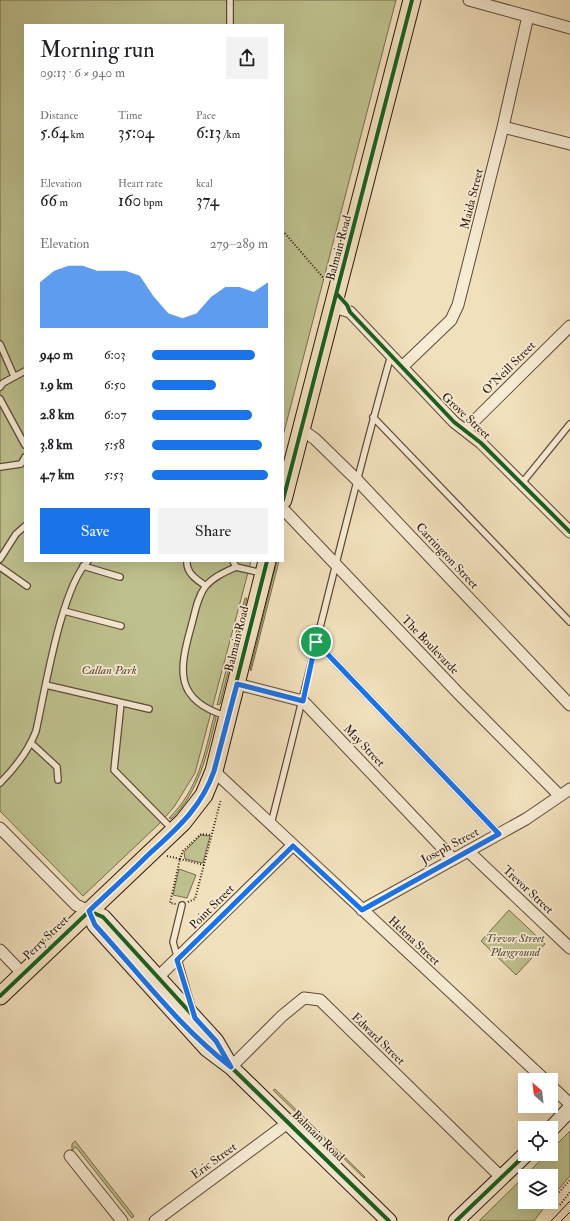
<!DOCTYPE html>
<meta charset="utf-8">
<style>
body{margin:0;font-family:"IM FELL Double Pica",serif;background:#f2f2f2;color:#202124;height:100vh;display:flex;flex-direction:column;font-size:15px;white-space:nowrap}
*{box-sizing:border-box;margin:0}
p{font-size:13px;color:#757577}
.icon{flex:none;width:22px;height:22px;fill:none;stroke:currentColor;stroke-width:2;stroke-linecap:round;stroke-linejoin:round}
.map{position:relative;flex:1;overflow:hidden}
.details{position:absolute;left:24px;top:24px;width:260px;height:538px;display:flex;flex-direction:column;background:#fff;border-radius:0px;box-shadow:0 4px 16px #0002}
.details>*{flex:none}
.needle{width:26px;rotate:332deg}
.buttons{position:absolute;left:518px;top:1073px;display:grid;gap:8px}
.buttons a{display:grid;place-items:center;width:40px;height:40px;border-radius:0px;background:#fff;box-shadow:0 4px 16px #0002;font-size:20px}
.pin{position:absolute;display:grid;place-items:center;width:34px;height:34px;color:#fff;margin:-17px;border:2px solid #fff;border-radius:50%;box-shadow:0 1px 4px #0007}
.round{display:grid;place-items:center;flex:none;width:42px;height:42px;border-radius:0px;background:#f2f2f2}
.head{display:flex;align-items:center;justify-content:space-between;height:68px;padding:0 16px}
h1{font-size:22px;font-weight:600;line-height:30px}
.metrics{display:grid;grid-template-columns:repeat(3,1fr);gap:6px;height:68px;padding:4px 16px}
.metrics div{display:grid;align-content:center}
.metrics b{font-size:17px;font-weight:600}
.metrics small{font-size:11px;font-weight:400}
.metrics p{font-size:11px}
.chart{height:112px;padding:8px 16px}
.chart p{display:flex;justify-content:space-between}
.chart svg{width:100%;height:72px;margin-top:4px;fill:#1a73e8;opacity:.7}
.action{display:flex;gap:8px;margin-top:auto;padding:8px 16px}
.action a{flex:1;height:46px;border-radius:0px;background:#1a73e8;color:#fff;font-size:16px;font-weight:600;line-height:46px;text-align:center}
.action a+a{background:#f2f2f2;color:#202124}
ul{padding:0 16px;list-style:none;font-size:13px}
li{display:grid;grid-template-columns:64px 48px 1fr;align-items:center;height:30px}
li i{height:10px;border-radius:5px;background:#1a73e8}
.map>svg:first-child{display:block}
.green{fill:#bec18e;stroke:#766c4e}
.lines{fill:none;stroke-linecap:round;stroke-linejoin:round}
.service-casing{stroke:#5e493a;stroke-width:8}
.minor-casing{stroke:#5e493a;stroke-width:13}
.secondary-casing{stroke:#2d170e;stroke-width:17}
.primary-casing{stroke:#2d170e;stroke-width:19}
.path{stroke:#2d170e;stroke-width:2;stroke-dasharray:1 2;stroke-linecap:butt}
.service{stroke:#f6ebd3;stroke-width:5.5}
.minor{stroke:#f6ebd3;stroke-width:11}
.secondary{stroke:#f6ebd3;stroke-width:15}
.primary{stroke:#f1e0bc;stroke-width:17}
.tram{stroke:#2d170e;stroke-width:1}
.cycleway-casing{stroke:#f6ebd3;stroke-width:6}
.cycleway{stroke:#1b5e20;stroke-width:4}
.route-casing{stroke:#fff;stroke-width:8}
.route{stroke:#1a73e8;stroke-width:5}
.labels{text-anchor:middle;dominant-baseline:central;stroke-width:3.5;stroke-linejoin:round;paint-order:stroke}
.street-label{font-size:12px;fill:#2d170e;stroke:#f6ebd3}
.park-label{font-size:12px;font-style:italic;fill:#584a34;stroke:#f6ebd3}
</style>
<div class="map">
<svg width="570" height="1221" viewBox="0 0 570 1221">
<rect width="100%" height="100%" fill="#f1e0bc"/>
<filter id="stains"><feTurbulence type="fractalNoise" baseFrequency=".005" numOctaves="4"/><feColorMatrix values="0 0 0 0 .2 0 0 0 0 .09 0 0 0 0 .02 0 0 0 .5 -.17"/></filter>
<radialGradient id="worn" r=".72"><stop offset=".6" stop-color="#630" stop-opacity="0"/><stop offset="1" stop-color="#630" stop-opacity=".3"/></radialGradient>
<path class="green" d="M 0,0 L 396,0 L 283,436 L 283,25 L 25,25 L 25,561 L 251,561 L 195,773 L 174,807 L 160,823 L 83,896 L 0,811 Z
M 277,561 L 279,561 L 251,671 L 250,670 Z
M 245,598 L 247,598 L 220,704 L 217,705 Z
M 214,716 L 216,718 C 207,754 199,792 171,819 L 169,818 C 198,790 205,753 214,716 Z
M 201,835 L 210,836 L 203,863 L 185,859 L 184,852 Z
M 179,869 L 196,875 L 187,898 L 173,895 Z
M 509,910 L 545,944 L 516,975 L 481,941 Z
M 275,1089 L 365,1177 L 364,1178 L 273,1090 Z
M 570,1131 L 570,1176 L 551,1198 L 551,1176 L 525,1176 L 525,1202 L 548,1202 L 534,1221 L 479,1221 L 547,1154 L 551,1154 L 551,1150 Z
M 75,1141 L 134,1216 L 132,1218 L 76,1147 L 72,1150 L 72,1144 Z"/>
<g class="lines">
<defs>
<path id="service" d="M 230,25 L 230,0
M 0,344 L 14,376
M 0,387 L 3,383 L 25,371
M 0,399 L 25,445
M 373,417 L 570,622
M 0,467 L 21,464 L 25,457
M 522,483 L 570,424
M 0,559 L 16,534 L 25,526
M 187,561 C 186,573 197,580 206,586
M 233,561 L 236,567
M 83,566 L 120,577
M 0,567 L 27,586
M 64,611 L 121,626
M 316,642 L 499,834
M 46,685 L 149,709
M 121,703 L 114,770 L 173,830
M 226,716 C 174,700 179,670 191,627 C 195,613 197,598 205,587 C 213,577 225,572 236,567 L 262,573
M 31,743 L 57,767 L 58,780
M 0,783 C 15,768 28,752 36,731 C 45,691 61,588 88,561
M 271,824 C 311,668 347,510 391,355
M 182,905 L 173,942 L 192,1008"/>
<path id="minor" d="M 469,0 L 570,28
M 503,127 L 570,144
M 334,307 L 350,312 L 454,422 L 481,443 L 570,532
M 402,367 L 451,320 L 458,305 L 503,127 L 528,16
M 301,429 L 315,439 L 358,481 L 570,705
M 466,429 L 570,326
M 283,509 L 459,694 L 560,796
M 237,684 L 303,701 L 453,859
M 214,771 L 545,1080
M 0,828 L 76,905 L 89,911
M 468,851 L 570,948
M 362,910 L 526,819 L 570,789
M 0,950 L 23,974
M 153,982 L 293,845
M 231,1067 L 282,1016 L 304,998 L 320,1000 L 502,1178
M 551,1086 L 570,1104
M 70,1156 L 122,1221
M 155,1221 L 289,1122"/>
<path id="secondary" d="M 89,911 L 95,925 L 207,1049 L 231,1067 L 389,1221
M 89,911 L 103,917 L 216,1041 L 227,1060
M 551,1129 L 570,1109
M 456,1221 L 526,1154"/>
<path id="primary" d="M 283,500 L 412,0
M 0,996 L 183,822 L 204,795 L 214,771 L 267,561"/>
</defs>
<use href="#service" class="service-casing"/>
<use href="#minor" class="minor-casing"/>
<use href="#secondary" class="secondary-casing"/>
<use href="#primary" class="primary-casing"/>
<path class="path" d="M 283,231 L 326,281
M 167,856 L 180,859 L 170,903 L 176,904
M 204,865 L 180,859 L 183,851 L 201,834 L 211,835
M 188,902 L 195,899 L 221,799
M 553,1199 L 570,1180
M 560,1205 L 570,1192"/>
<use href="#service" class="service"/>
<use href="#minor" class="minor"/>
<use href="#secondary" class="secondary"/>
<use href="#primary" class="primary"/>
<path class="tram" d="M 551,1221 L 570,1201
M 561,1221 L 570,1212"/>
<defs>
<path id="cycleway" d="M 337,294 L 347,305 L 350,312 L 454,422 L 481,443 L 570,532
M 283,500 L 412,0
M 89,911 L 95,925 L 207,1049 L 231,1067 L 389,1221
M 89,911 L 103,917 L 216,1041 L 229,1063
M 0,996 L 183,822 L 204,795 L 214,771 L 267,561
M 456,1221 L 526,1154"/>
</defs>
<use href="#cycleway" class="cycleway-casing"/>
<use href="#cycleway" class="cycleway"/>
</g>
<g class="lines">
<defs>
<path id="route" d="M 316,642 L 499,834 L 362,910 L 293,846 L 177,960 L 195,1018 L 216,1041 L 231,1067 C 179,1027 139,973 95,925 L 89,911 C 108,893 128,875 147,856 C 175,830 201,809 214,771 L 237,684 L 303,701 Z"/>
</defs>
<use href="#route" class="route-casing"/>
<use href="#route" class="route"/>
</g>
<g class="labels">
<g class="street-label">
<text transform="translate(472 199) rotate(-76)">Maida Street</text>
<text transform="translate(339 248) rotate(-75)">Balmain Road</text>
<text transform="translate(509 368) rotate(-45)">O'Neill Street</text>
<text transform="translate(466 416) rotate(43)">Grove Street</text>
<text transform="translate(447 556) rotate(47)">Carrington Street</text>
<text transform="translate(237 639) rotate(-76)">Balmain Road</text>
<text transform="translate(430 645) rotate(46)">The Boulevarde</text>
<text transform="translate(364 746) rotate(46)">May Street</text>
<text transform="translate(450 846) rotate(-28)">Joseph Street</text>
<text transform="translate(528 890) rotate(43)">Trevor Street</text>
<text transform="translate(212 907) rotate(-45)">Point Street</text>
<text transform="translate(46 938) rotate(-44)">Perry Street</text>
<text transform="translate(414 941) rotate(43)">Helena Street</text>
<text transform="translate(378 1039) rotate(44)">Edward Street</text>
<text transform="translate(318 1136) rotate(44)">Balmain Road</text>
<text transform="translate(214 1161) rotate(-36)">Eric Street</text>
</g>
<g class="park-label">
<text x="109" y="670">Callan Park</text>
<text x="515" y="938">Trevor Street<tspan x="515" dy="14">Playground</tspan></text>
</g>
</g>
<rect width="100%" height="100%" filter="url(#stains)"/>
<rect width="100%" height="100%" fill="url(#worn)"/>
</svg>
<div class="buttons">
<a><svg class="needle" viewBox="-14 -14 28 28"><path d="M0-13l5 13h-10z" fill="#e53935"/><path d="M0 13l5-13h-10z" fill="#757577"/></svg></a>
<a><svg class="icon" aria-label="locate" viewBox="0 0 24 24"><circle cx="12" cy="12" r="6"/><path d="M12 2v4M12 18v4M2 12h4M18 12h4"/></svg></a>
<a><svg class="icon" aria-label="layers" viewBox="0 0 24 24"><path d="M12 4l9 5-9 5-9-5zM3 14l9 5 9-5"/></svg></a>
</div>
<div class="pin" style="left:316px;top:642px;background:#1e9e55"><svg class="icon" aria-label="arrive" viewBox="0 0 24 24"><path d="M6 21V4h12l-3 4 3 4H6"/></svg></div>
<section class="details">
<div class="head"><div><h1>Morning run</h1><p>09:13 · 6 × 940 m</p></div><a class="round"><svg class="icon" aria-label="share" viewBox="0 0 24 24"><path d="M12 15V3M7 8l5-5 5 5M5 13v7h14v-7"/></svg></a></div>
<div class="metrics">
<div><p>Distance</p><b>5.64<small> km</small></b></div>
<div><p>Time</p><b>35:04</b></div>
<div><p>Pace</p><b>6:13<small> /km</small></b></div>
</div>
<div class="metrics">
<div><p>Elevation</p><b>66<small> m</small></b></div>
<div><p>Heart rate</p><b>160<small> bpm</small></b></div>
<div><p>kcal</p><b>374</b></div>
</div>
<div class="chart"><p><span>Elevation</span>279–289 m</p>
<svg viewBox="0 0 160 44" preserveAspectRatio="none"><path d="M0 44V16L10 9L20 6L30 6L40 9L50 9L60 9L70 12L80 25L90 35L100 38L110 35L120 25L130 19L140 19L150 22L160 16V44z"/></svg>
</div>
<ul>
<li><b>940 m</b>6:03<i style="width:89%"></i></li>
<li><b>1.9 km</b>6:50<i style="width:55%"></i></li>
<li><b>2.8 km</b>6:07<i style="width:86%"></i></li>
<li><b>3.8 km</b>5:58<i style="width:95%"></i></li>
<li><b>4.7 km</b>5:53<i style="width:100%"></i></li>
</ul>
<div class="action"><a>Save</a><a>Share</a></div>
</section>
</div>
